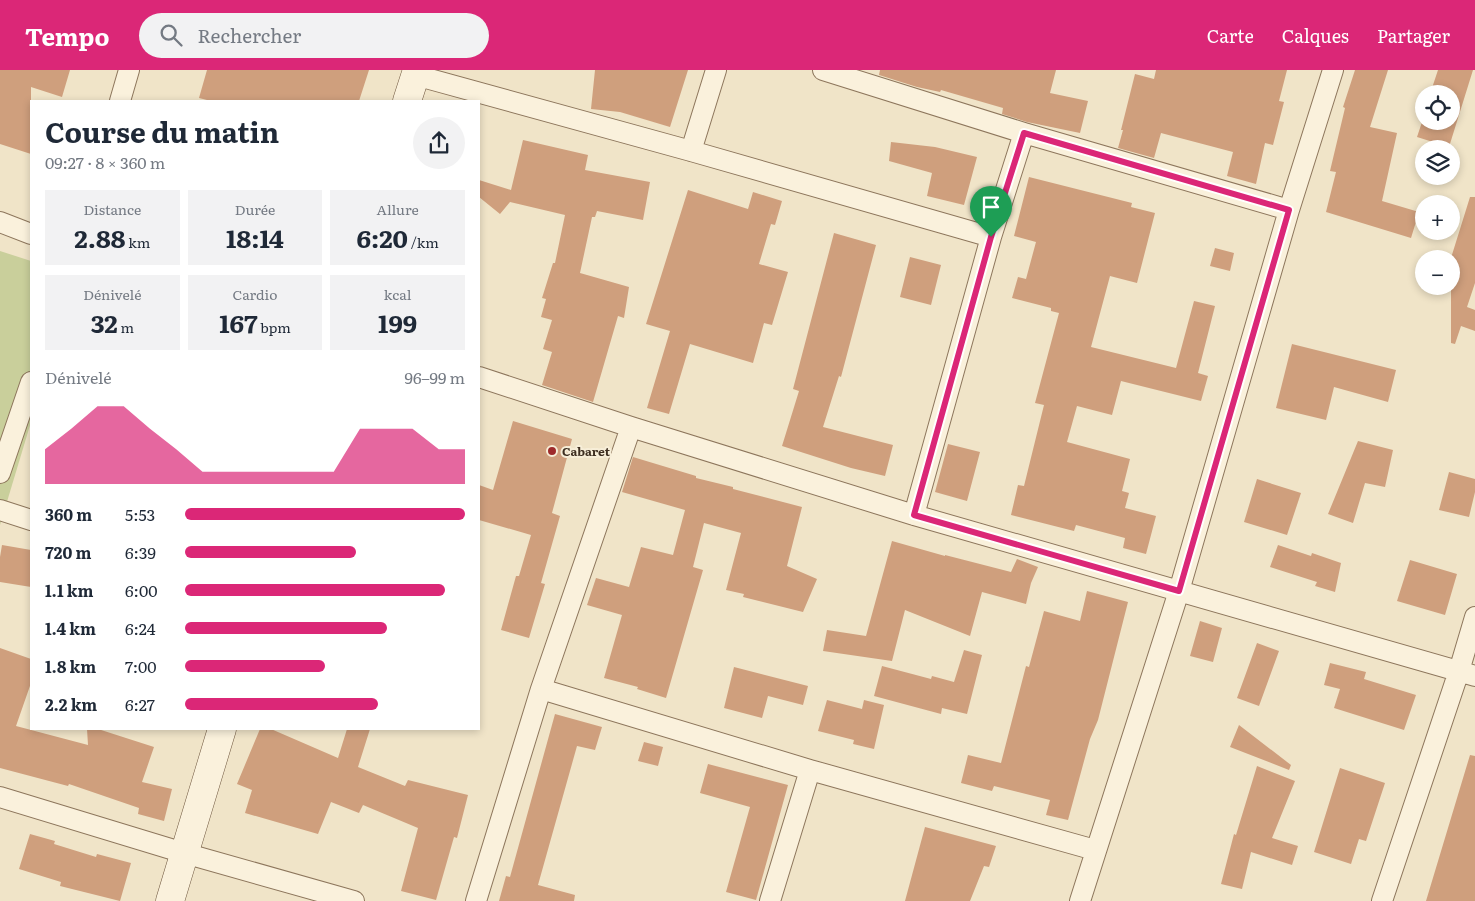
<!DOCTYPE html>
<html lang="fr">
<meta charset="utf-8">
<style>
body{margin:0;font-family:Literata,serif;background:#f2f2f3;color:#1f2937;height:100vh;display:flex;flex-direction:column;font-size:19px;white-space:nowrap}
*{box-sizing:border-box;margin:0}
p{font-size:16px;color:#747a83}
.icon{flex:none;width:28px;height:28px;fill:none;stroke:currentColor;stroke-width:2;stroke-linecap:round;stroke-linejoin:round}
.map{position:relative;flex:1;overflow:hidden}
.panel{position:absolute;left:30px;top:30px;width:450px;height:630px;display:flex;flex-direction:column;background:#fff;border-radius:0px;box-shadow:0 2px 8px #0003}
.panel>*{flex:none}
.controls{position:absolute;left:1415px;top:15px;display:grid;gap:10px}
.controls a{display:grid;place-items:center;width:45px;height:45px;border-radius:50%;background:#fff;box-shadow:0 2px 8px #0003;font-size:25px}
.pin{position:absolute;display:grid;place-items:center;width:42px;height:42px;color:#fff;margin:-51px -21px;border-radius:50% 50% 50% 0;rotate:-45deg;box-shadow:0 0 5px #0007}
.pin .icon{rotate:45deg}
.round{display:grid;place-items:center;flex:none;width:52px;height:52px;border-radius:26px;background:#f2f2f3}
.head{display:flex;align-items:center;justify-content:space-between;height:85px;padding:0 15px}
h1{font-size:28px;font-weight:700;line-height:38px}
.stats{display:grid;grid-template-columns:repeat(3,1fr);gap:8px;height:85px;padding:5px 15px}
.stats div{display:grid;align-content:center;border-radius:0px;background:#f2f2f3;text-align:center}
.stats b{font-size:25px;font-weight:700}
.stats small{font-size:14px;font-weight:400}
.stats p{font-size:14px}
.chart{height:140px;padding:10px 15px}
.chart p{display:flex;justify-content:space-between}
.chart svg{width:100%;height:90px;margin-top:5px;fill:#db2777;opacity:.7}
ul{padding:0 15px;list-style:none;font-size:16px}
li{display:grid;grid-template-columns:80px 60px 1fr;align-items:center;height:38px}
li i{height:12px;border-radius:6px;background:#db2777}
header{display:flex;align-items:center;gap:30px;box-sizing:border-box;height:70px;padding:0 25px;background:#db2777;color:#fff}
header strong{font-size:24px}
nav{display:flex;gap:28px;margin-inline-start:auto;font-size:18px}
.search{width:350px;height:45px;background:#f2f2f3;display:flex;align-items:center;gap:12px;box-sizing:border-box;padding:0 18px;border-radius:28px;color:#747a83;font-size:19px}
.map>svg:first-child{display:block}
.green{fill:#c9cf9b}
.building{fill:#cf9f7d}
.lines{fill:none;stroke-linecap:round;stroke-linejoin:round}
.street-casing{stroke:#8d765c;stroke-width:22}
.secondary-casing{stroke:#6f573f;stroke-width:29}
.street{stroke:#faf1dc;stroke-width:20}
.secondary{stroke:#faf1dc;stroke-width:28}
.route-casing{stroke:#fff;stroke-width:10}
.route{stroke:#db2777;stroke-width:6}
.poi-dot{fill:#9e2a2b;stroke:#f7eed8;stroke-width:2}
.labels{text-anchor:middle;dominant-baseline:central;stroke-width:4;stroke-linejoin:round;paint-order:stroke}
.poi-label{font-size:12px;font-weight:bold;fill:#3d2e20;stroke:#f7eed8;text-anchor:start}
</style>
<header>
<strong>Tempo</strong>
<div class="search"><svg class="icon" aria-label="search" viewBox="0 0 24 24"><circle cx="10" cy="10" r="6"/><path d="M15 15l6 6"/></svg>Rechercher</div>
<nav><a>Carte</a><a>Calques</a><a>Partager</a></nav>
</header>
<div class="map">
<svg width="1475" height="831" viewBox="0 0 1475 831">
<rect width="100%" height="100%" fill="#f0e4c8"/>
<path class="green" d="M 0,181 L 31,191 L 31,352 L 0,455 Z"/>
<path class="building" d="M 0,0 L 70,0 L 62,27 L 31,17 L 31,84 L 0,74 Z
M 207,0 L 369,0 L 359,31 L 211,31 L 199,28 Z
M 595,0 L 688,0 L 670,57 L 620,42 L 591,39 Z
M 880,0 L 1056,0 L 1050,23 L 1088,31 L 1080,63 L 1027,52 L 1002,44 L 1003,38 L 941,20 L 940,22 L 917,17 L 879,5 Z
M 1156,0 L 1287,0 L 1279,31 L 1284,32 L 1273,75 L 1265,73 L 1256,114 L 1227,106 L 1233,82 L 1161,63 L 1154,88 L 1118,78 L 1123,60 L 1121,60 L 1135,4 L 1154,9 Z
M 1355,0 L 1388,0 L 1370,57 L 1397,63 L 1382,131 L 1419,142 L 1411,168 L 1326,142 L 1336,102 L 1330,101 L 1345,38 L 1343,37 Z
M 1438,0 L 1473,0 L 1449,77 L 1417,67 L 1424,46 L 1424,51 L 1451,51 L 1451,24 L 1430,24 Z
M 523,70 L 588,85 L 585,100 L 650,112 L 643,150 L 597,141 L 595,147 L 592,147 L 580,203 L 629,217 L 624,248 L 618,246 L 593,332 L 542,315 L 552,282 L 543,279 L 552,250 L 541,247 L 546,229 L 542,228 L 553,193 L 555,193 L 565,145 L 510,132 L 500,144 L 479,127 L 479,110 L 511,120 Z
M 891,72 L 935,77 L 977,87 L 964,135 L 927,126 L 932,103 L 889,91 Z
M 1029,107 L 1132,133 L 1131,137 L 1155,143 L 1137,213 L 1110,206 L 1091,277 L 1176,298 L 1194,231 L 1215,236 L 1198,303 L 1208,306 L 1201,331 L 1121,311 L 1112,345 L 1077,336 L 1067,372 L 1130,389 L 1122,421 L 1129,423 L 1125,438 L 1156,446 L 1146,484 L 1123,478 L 1125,468 L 1076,455 L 1074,461 L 1011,445 L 1018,415 L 1024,416 L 1044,335 L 1035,333 L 1059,243 L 1051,241 L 1051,238 L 1012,228 L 1018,207 L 1026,209 L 1036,172 L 1014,166 Z
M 688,120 L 748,139 L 753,122 L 782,131 L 775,155 L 771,154 L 759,194 L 788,202 L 772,255 L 764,253 L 753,293 L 690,274 L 669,344 L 647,338 L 670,261 L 646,254 Z
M 1470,127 L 1475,127 L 1475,213 L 1467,237 L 1475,240 L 1475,261 L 1461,256 L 1455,274 L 1451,273 L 1451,188 Z
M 834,163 L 876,175 L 841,307 L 839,306 L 823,357 L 893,375 L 885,406 L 851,398 L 782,376 L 799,321 L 793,319 Z
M 1215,178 L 1234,183 L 1230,201 L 1210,196 Z
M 910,187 L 941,195 L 931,235 L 900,227 Z
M 1292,274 L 1396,300 L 1388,332 L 1334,317 L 1326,350 L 1276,338 Z
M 513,351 L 572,369 L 552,443 L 560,446 L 541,513 L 545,514 L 529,568 L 501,560 L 516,506 L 519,506 L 531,465 L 479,450 L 479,415 L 493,420 Z
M 1358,371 L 1393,380 L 1385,417 L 1365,413 L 1353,453 L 1328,444 Z
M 948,374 L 980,382 L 967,431 L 935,422 Z
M 633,387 L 696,406 L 696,408 L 733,417 L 733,419 L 802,437 L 787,496 L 817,509 L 803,542 L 743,527 L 744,524 L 726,520 L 741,463 L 704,453 L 693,497 L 703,500 L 666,628 L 637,619 L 638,617 L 604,608 L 622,545 L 587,535 L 596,508 L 629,517 L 641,477 L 673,485 L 685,440 L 622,422 Z
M 1449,402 L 1475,409 L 1475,422 L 1469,447 L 1439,440 Z
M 1257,409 L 1301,423 L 1287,465 L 1244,452 Z
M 892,471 L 945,486 L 945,485 L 1011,502 L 1017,489 L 1038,497 L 1031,513 L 1026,534 L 982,522 L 970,566 L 905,540 L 892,591 L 823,581 L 827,560 L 866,566 Z
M 2,475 L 31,480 L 31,517 L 0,512 L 0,487 Z
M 1278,475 L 1311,486 L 1312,483 L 1341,493 L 1335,522 L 1315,516 L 1317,512 L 1270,497 Z
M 1410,490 L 1457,504 L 1445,545 L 1397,531 Z
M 1087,521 L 1128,532 L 1098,650 L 1090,669 L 1068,750 L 1046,745 L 1050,730 L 994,716 L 992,721 L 961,713 L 968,685 L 1001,693 L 1026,596 L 1029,597 L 1044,541 L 1080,551 Z
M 1200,551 L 1222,558 L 1213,592 L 1190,586 Z
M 1257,573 L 1279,581 L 1259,636 L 1237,628 Z
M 0,578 L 31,589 L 31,613 L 16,656 L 88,675 L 87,659 L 98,659 L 154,677 L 142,712 L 172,719 L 164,751 L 138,744 L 139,738 L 69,714 L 68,716 L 0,698 Z
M 964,580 L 982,585 L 967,644 L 942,638 L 941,644 L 874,626 L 882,596 L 931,609 L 932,606 L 954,612 Z
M 1330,593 L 1366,602 L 1364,609 L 1416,625 L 1404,660 L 1334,638 L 1340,619 L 1324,615 Z
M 734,597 L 808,616 L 803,635 L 768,626 L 762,648 L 724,638 Z
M 827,630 L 862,639 L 864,630 L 884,635 L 874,679 L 853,674 L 854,670 L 818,661 Z
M 555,644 L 602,657 L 595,680 L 577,676 L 538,815 L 575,825 L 574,831 L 499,831 L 506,806 L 510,807 Z
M 1239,655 L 1291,695 L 1289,700 L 1230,677 Z
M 260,659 L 271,659 L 338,688 L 347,659 L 370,659 L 358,697 L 405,716 L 408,710 L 468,725 L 457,768 L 454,767 L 436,830 L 401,821 L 418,758 L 363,735 L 359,743 L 331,732 L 318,764 L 245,743 L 252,720 L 237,714 Z
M 644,672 L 663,677 L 658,696 L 638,691 Z
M 1470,685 L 1475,686 L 1475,831 L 1426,831 Z
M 708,694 L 788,715 L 756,830 L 726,822 L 750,737 L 700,723 Z
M 1257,696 L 1295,711 L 1272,768 L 1298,776 L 1292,795 L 1251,782 L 1242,819 L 1221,814 L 1234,764 L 1236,765 Z
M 1340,698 L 1385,713 L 1366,771 L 1359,769 L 1351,794 L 1314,782 Z
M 925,757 L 996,776 L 989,797 L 984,796 L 970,831 L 905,831 Z
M 30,764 L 55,771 L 54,774 L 96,787 L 97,784 L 131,793 L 120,831 L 60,816 L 61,812 L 19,799 Z"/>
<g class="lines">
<defs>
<path id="street" d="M 823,0 L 1024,63 L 1289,140
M 415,5 L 691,81 L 991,167
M 120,31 L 129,0
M 691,81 L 716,0
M 0,152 L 31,164
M 479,307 L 631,357 L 914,445 L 1475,606
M 0,403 L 31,312
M 0,440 L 31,450
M 914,445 L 991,167 L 1024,63
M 541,619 L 810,700 L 1095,780
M 0,727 L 184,783 L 354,831
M 476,831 L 541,619 L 631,357
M 770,831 L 810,700
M 1080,831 L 1179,521 L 1289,140 L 1333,0
M 1382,831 L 1459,601 L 1475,547"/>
<path id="secondary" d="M 407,31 L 417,0
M 170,831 L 222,659"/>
</defs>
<use href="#street" class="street-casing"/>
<use href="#secondary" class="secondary-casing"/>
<use href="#street" class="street"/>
<use href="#secondary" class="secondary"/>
</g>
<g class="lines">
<defs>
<path id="route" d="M 1024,63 L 1289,140 L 1179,521 L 914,445 L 991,167 Z"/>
</defs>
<use href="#route" class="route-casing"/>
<use href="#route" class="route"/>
</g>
<circle class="poi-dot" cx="552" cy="381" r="5"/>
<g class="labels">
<g class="poi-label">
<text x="562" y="381">Cabaret</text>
</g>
</g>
</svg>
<div class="controls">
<a><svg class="icon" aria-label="locate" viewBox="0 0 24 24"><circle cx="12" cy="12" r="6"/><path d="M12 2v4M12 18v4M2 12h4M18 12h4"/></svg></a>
<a><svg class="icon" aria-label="layers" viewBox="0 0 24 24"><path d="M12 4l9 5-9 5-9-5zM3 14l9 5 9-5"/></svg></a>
<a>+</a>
<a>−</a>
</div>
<div class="pin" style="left:991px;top:167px;background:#1e9e55"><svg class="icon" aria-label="arrive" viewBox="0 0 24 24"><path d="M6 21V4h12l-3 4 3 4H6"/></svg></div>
<section class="panel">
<div class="head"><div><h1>Course du matin</h1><p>09:27 · 8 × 360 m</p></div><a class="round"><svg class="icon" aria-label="share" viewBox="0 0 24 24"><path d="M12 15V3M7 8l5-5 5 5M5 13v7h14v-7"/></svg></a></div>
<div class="stats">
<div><p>Distance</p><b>2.88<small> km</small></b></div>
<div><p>Durée</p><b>18:14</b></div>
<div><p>Allure</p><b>6:20<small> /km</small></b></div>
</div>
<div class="stats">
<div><p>Dénivelé</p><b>32<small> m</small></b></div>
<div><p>Cardio</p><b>167<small> bpm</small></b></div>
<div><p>kcal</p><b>199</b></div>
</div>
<div class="chart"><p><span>Dénivelé</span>96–99 m</p>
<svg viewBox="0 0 160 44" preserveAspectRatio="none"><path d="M0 44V27L10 17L20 6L30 6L40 17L50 27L60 38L70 38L80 38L90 38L100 38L110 38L120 17L130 17L140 17L150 27L160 27V44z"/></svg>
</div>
<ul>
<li><b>360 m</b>5:53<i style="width:100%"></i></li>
<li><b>720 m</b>6:39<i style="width:61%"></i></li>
<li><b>1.1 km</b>6:00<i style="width:93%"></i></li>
<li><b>1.4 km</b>6:24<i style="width:72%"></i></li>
<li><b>1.8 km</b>7:00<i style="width:50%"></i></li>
<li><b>2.2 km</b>6:27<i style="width:69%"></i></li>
</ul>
</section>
</div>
